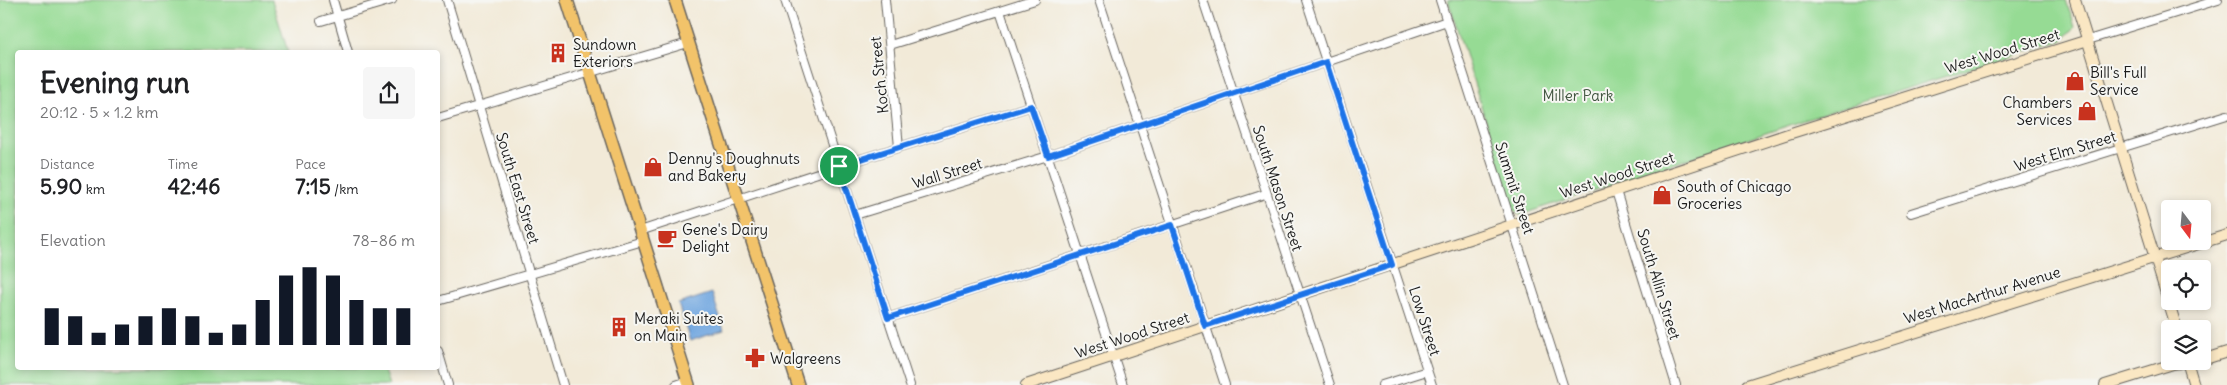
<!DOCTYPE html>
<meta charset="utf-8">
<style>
body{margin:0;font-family:Delius,sans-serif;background:#f6f6f6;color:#202124;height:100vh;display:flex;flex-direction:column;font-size:19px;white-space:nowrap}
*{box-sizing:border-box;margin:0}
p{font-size:16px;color:#757577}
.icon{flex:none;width:28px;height:28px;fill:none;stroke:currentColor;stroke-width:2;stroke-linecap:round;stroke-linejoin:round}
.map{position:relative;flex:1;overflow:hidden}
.drawer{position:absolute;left:15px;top:50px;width:425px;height:320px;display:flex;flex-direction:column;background:#fff;border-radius:5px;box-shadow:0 2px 8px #0003}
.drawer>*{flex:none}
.needle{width:32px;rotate:164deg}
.tools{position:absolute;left:2161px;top:200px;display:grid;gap:10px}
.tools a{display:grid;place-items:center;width:50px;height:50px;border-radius:5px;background:#fff;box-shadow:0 2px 8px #0003;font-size:25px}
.pin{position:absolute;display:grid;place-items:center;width:42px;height:42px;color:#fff;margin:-21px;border:2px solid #fff;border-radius:50%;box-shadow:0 1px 5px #0007}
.round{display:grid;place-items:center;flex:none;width:52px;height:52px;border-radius:5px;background:#f6f6f6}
.summary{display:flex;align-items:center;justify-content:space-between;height:85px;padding:0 25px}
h1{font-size:28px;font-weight:800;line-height:38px}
.figures{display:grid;grid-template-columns:repeat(3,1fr);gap:8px;height:85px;padding:5px 25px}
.figures div{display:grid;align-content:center}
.figures b{font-size:21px;font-weight:800}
.figures small{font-size:14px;font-weight:400}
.figures p{font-size:14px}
.chart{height:140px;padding:10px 25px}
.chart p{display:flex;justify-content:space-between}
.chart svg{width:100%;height:90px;margin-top:5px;stroke:#111827;stroke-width:6}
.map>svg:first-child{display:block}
.green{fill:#96db94;stroke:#597c58}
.water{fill:#72a7e0;stroke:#47627e}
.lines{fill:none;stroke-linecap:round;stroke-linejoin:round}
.street-casing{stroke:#67645e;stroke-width:10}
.secondary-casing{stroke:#67645e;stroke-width:12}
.primary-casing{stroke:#67645e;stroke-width:14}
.street{stroke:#fff;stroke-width:8}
.secondary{stroke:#fae7c3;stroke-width:10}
.primary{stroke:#f2c36a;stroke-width:11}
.route-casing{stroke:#fff;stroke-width:10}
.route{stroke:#1a73e8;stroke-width:6}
.labels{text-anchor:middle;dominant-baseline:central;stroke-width:4;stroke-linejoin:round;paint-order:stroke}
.poi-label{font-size:15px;fill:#1c1c1c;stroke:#f6f6f2;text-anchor:start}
.street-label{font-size:15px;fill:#1c1c1c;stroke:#f6f6f2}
.park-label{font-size:15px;fill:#415540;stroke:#f6f6f2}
</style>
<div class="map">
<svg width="2227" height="385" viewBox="0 0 2227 385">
<rect width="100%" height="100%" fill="#f6f6f2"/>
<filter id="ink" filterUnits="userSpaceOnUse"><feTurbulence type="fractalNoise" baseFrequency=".02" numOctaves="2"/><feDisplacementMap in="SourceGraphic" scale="10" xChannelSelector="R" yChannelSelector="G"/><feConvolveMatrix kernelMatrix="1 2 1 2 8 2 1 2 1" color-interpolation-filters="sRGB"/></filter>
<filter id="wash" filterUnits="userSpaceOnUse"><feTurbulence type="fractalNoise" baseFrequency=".0096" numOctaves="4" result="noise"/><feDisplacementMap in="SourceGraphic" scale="20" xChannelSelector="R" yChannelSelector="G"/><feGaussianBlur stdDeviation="1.12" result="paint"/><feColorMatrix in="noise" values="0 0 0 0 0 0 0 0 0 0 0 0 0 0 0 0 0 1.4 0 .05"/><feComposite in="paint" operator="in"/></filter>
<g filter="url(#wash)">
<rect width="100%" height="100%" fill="#f2ead8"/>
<path class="green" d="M 0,0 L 272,0 L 288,52 L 18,52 L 18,368 L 383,368 L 389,385 L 0,385 Z
M 1448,0 L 2066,0 L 2075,27 L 2063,40 L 1814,117 L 1520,215 L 1514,211 Z"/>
<path class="water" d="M 712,293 L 724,330 L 690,341 L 678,304 Z"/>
</g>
<g filter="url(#ink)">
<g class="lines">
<defs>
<path id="street" d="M 333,0 L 348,52
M 447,0 L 563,385
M 785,0 L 910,385
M 885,0 L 899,147
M 1099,0 L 1225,385
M 1203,0 L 1330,385
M 1306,0 L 1432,385
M 1440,0 L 1563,385
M 1000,11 L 1123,385
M 321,21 L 392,0
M 2088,40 L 2218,0
M 890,45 L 1035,0
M 438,118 L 688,43
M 1616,191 L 1676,385
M 1911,213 L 2227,115
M 855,215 L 1048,156 L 1447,21
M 640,231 L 839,166 L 1031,106
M 438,301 L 643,241
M 888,318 L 1265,194
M 438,351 L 448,385
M 676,385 L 688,381
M 1382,385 L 1427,371"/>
<path id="secondary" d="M 2075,0 L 2177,329
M 2202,360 L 2227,352
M 2187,361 L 2194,385
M 1026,385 L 1788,134 L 2088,40
M 1747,385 L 2227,235
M 2105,385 L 2173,364 L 2194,361"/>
<path id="primary" d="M 567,0 L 689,385
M 675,0 L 798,385"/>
</defs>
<use href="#street" class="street-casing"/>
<use href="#secondary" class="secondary-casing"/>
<use href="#primary" class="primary-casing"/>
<use href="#street" class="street"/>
<use href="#secondary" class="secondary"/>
<use href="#primary" class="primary"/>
</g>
</g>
<g class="lines" filter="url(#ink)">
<defs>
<path id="route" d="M 1326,62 L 1392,265 L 1205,326 L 1172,225 L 888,318 L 839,166 L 1031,106 L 1048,156 Z"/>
</defs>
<use href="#route" class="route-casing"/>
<use href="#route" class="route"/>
</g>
<defs>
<symbol id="building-bare" viewBox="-9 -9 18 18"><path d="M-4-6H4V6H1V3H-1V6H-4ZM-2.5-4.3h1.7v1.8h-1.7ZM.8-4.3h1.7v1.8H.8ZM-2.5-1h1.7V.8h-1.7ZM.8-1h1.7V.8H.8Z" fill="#c8321e" stroke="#f6f6f2" stroke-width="2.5" paint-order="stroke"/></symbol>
<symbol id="shop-bare" viewBox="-9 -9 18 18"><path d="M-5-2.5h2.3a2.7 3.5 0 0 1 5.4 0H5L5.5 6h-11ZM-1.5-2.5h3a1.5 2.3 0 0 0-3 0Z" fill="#c8321e" stroke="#f6f6f2" stroke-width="2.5" paint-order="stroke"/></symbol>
<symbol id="cafe-bare" viewBox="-9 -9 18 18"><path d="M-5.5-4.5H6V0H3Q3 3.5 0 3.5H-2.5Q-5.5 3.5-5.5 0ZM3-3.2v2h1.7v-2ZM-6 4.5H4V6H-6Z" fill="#c8321e" stroke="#f6f6f2" stroke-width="2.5" paint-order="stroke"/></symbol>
<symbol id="pharmacy-bare" viewBox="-9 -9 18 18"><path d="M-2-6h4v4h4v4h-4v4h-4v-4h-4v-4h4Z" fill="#c8321e" stroke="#f6f6f2" stroke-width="2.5" paint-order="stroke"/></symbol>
</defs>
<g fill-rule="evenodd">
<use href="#building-bare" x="544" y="39" width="28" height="28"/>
<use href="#shop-bare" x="2061" y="67" width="28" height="28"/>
<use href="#shop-bare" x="2073" y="97" width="28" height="28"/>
<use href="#shop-bare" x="639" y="153" width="28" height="28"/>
<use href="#shop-bare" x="1648" y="181" width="28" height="28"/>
<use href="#cafe-bare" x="653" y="224" width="28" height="28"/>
<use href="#building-bare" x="605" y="313" width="28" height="28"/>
<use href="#pharmacy-bare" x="741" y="344" width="28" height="28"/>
</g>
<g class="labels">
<g class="poi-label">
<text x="573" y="44">Sundown<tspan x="573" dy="17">Exteriors</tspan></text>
<text x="2090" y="72">Bill's Full<tspan x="2090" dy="17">Service</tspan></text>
<text x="2072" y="102" text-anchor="end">Chambers<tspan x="2072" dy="17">Services</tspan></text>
<text x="668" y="158">Denny's Doughnuts<tspan x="668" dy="17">and Bakery</tspan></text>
<text x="1677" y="186">South of Chicago<tspan x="1677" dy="17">Groceries</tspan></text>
<text x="682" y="229">Gene's Dairy<tspan x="682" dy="17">Delight</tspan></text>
<text x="634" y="318">Meraki Suites<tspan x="634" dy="17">on Main</tspan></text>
<text x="770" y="358">Walgreens</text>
</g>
<g class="street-label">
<text transform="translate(2002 51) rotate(-17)">West Wood Street</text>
<text transform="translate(879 75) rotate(-96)">Koch Street</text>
<text transform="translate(2065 151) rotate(-17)">West Elm Street</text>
<text transform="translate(947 173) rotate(-17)">Wall Street</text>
<text transform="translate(1617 175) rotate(-18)">West Wood Street</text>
<text transform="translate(518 188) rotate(73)">South East Street</text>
<text transform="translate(1278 188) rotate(72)">South Mason Street</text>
<text transform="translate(1515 188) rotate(72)">Summit Street</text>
<text transform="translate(1659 284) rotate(73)">South Allin Street</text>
<text transform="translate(1982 295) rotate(-17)">West MacArthur Avenue</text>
<text transform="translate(1425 321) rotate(72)">Low Street</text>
<text transform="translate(1132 335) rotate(-18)">West Wood Street</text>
</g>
<g class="park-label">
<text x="1578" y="95">Miller Park</text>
</g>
</g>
</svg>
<div class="tools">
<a><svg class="needle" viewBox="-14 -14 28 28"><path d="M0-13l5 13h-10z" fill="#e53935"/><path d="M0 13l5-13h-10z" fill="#757577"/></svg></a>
<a><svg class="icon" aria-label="locate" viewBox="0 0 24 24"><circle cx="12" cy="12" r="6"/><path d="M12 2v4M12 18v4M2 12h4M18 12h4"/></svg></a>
<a><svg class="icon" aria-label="layers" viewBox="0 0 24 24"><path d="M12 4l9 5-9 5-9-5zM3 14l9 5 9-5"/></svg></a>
</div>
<div class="pin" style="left:839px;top:166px;background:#1e9e55"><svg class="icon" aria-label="arrive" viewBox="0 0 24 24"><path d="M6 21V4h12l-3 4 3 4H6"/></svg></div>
<section class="drawer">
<div class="summary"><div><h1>Evening run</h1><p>20:12 · 5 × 1.2 km</p></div><a class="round"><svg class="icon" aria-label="share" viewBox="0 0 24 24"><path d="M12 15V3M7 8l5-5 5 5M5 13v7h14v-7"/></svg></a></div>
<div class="figures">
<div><p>Distance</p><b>5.90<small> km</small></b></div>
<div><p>Time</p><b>42:46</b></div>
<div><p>Pace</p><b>7:15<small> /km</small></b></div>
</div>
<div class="chart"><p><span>Elevation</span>78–86 m</p>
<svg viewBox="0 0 160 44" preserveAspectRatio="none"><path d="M5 44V26M15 44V30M25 44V38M35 44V34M45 44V30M55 44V26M65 44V30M75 44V38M85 44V34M95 44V22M105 44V10M115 44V6M125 44V10M135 44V22M145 44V26M155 44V26"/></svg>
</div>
</section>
</div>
